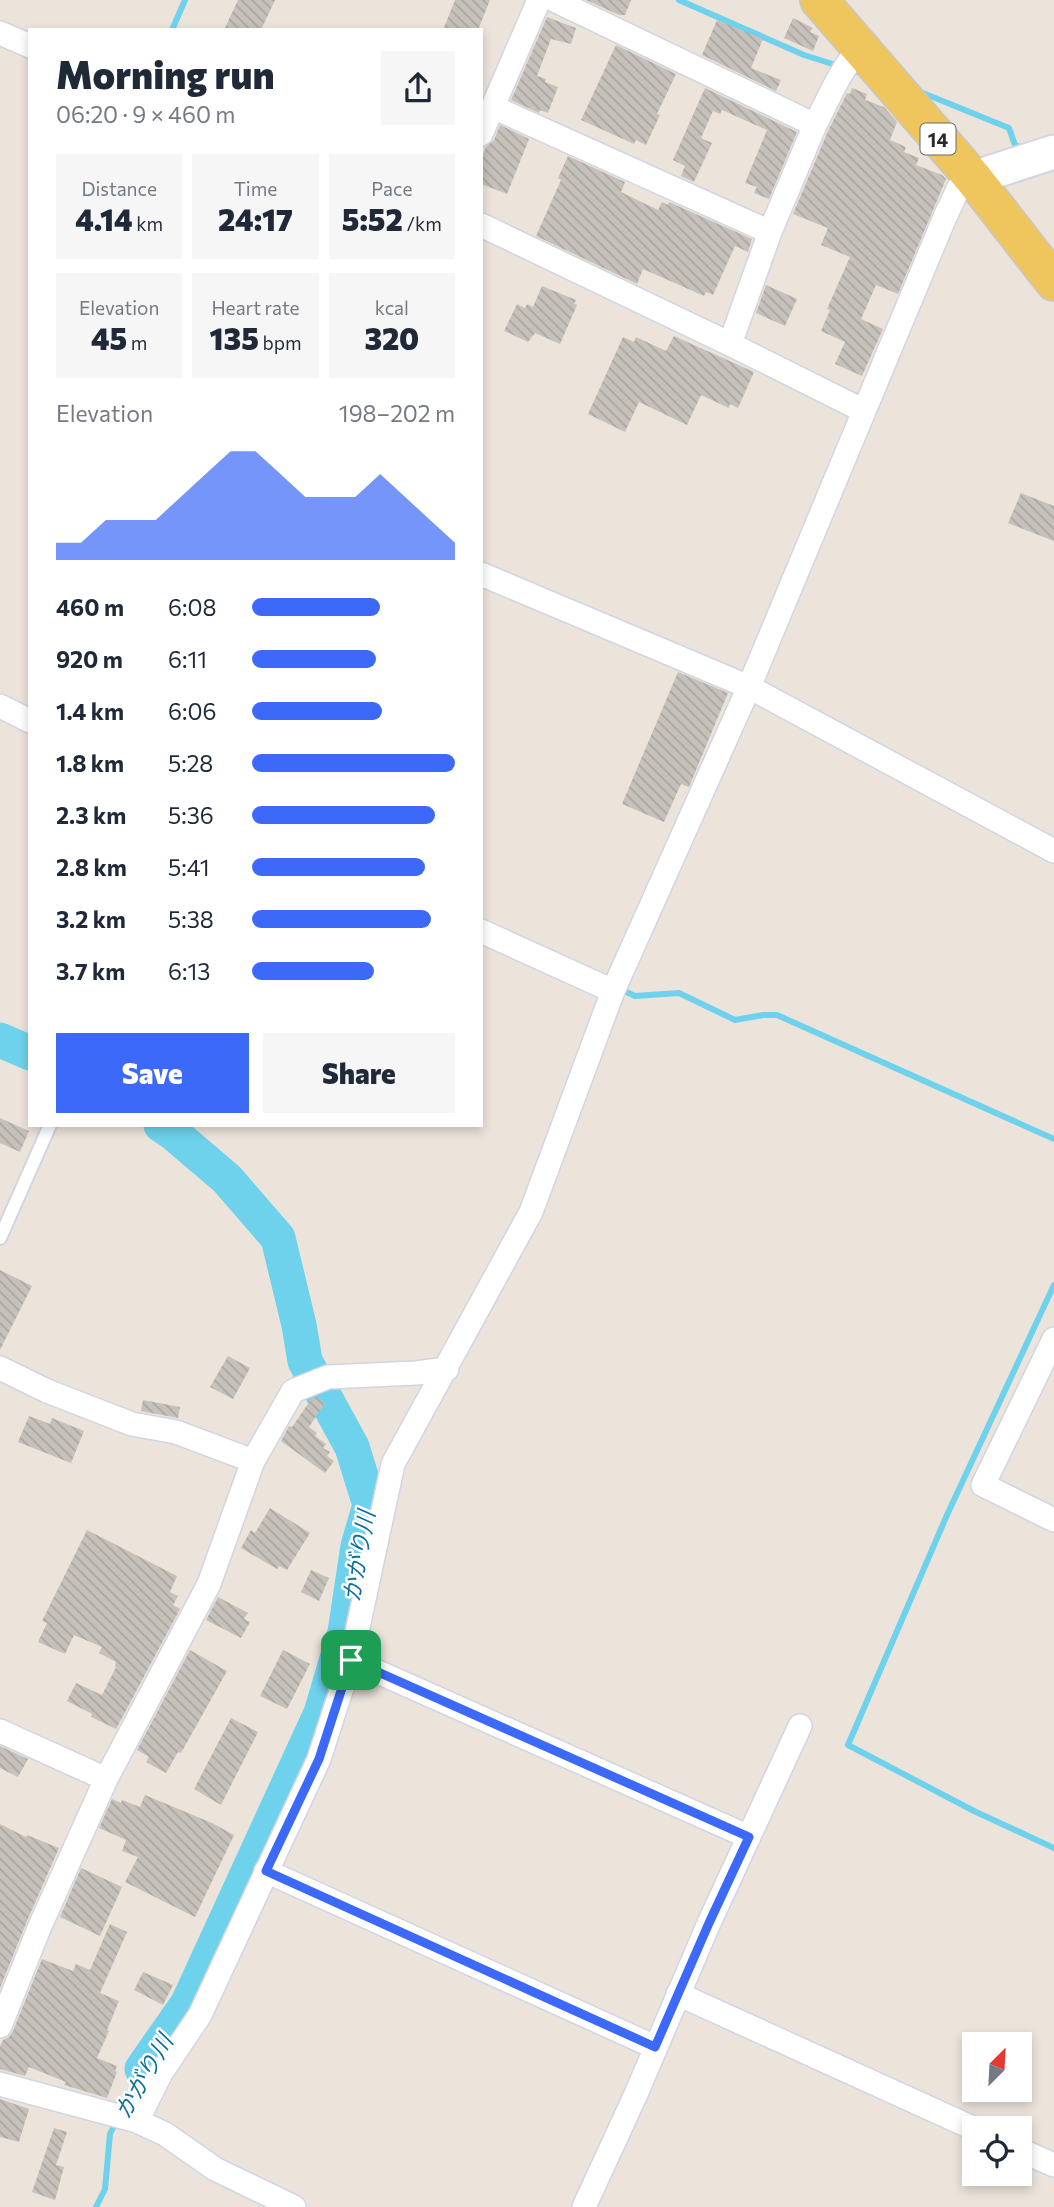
<!DOCTYPE html>
<meta charset="utf-8">
<style>
body{margin:0;font-family:Commissioner,"Noto Sans JP",sans-serif;background:#f6f6f7;color:#1f2937;height:100vh;display:flex;flex-direction:column;font-size:26px;white-space:nowrap}
*{box-sizing:border-box;margin:0}
p{font-size:23px;color:#747a83}
.icon{flex:none;width:38px;height:38px;fill:none;stroke:currentColor;stroke-width:2;stroke-linecap:round;stroke-linejoin:round}
.map{position:relative;flex:1;overflow:hidden}
.sheet{position:absolute;left:28px;top:28px;width:455px;height:1099px;display:flex;flex-direction:column;background:#fff;border-radius:0px;box-shadow:0 4px 10px #0003}
.sheet>*{flex:none}
.needle{width:46px;rotate:24deg}
.controls{position:absolute;left:962px;top:2032px;display:grid;gap:14px}
.controls a{display:grid;place-items:center;width:70px;height:70px;border-radius:0px;background:#fff;box-shadow:0 4px 10px #0003;font-size:35px}
.pin{position:absolute;display:grid;place-items:center;width:60px;height:60px;color:#fff;margin:-30px;border-radius:14px;box-shadow:0 4px 10px #0006}
.round{display:grid;place-items:center;flex:none;width:74px;height:74px;border-radius:0px;background:#f6f6f7}
.head{display:flex;align-items:center;justify-content:space-between;height:119px;padding:0 28px}
h1{font-size:38px;font-weight:800;line-height:52px}
.stats{display:grid;grid-template-columns:repeat(3,1fr);gap:10px;height:119px;padding:7px 28px}
.stats div{display:grid;align-content:center;border-radius:0px;background:#f6f6f7;text-align:center}
.stats b{font-size:30px;font-weight:800}
.stats small{font-size:19px;font-weight:400}
.stats p{font-size:19px}
.chart{height:196px;padding:14px 28px}
.chart p{display:flex;justify-content:space-between}
.chart svg{width:100%;height:126px;margin-top:7px;fill:#3c69f8;opacity:.7}
.action{display:flex;gap:14px;margin-top:auto;padding:14px 28px}
.action a{flex:1;height:80px;border-radius:0px;background:#3c69f8;color:#fff;font-size:28px;font-weight:800;line-height:80px;text-align:center}
.action a+a{background:#f6f6f7;color:#1f2937}
ul{padding:0 28px;list-style:none;font-size:23px}
li{display:grid;grid-template-columns:112px 84px 1fr;align-items:center;height:52px}
li i{height:18px;border-radius:9px;background:#3c69f8}
.map>svg:first-child{display:block}
.lines{fill:none;stroke-linecap:round;stroke-linejoin:round}
.stream{stroke:#6ed2ed;stroke-width:6}
.river{stroke:#6ed2ed;stroke-width:35}
.building{fill:url(#building-back-hatch)}
.lane-casing{stroke:#d1d5e2;stroke-width:16}
.street-casing{stroke:#d1d5e2;stroke-width:26}
.secondary-casing{stroke:#d1d5e2;stroke-width:37}
.primary-casing{stroke:#c7c7c7;stroke-width:40}
.lane{stroke:#fff;stroke-width:12}
.street{stroke:#fff;stroke-width:23}
.secondary{stroke:#fff;stroke-width:33}
.primary{stroke:#efc55d;stroke-width:37}
.route-casing{stroke:#fff;stroke-width:14}
.route{stroke:#3c69f8;stroke-width:9}
.labels{text-anchor:middle;dominant-baseline:central;stroke-width:5;stroke-linejoin:round;paint-order:stroke}
.shield{fill:#fff;stroke:#696969;stroke-width:2}
.shield-label{font-size:19px;font-weight:bold;fill:#292929}
.water-label{font-size:23px;font-style:italic;fill:#0e7099;stroke:#fff}
</style>
<div class="map">
<svg width="1054" height="2207" viewBox="0 0 1054 2207">
<defs>
<pattern id="building-back-hatch" width="6" height="6" patternUnits="userSpaceOnUse" patternTransform="scale(1.75)"><rect width="6" height="6" fill="#c7c1bb"/><path d="M-1 5l2 2M0 0l6 6M5-1l2 2" fill="none" stroke="#aba6a1"/></pattern>
</defs>
<rect width="100%" height="100%" fill="#ece4db"/>
<g class="lines">
<path class="stream" d="M 679,0 L 804,55 L 864,74
M 172,30 L 185,0
M 918,91 L 1009,128 L 1015,145 L 1024,149
M 618,988 L 635,996 L 679,993 L 735,1020 L 763,1015 L 777,1015 L 1054,1139
M 1054,1285 L 947,1515 L 848,1745 L 974,1811 L 1054,1848
M 122,2112 L 142,2069
M 96,2207 L 105,2189 L 110,2134 L 116,2122"/>
<path class="river" d="M 0,1040 L 30,1053
M 142,2069 L 188,2003 L 321,1713 L 345,1632 L 358,1546 L 370,1505 L 352,1447 L 305,1361 L 299,1325 L 278,1238 L 227,1179 L 173,1133 L 161,1125"/>
</g>
<path class="building" d="M 238,0 L 275,0 L 261,30 L 224,30 Z
M 455,0 L 490,0 L 478,30 L 443,30 Z
M 586,0 L 631,0 L 625,15 L 619,15 Z
M 547,17 L 576,28 L 571,44 L 551,39 L 537,76 L 546,79 L 545,82 L 558,87 L 548,113 L 540,110 L 539,113 L 511,100 Z
M 793,18 L 813,28 L 810,32 L 819,36 L 813,51 L 784,38 Z
M 717,20 L 763,39 L 751,68 L 781,80 L 776,91 L 702,55 Z
M 616,45 L 676,74 L 657,114 L 660,115 L 646,145 L 636,140 L 634,144 L 581,120 Z
M 705,88 L 797,132 L 769,199 L 754,193 L 757,187 L 745,183 L 767,130 L 722,110 L 720,114 L 713,111 L 701,138 L 712,143 L 694,182 L 681,176 L 685,166 L 673,160 Z
M 852,88 L 867,94 L 865,100 L 884,107 L 897,122 L 890,140 L 906,147 L 904,152 L 919,158 L 916,165 L 942,175 L 946,179 L 898,294 L 876,285 L 861,319 L 883,329 L 862,376 L 835,364 L 845,342 L 821,331 L 830,310 L 827,309 L 850,257 L 821,245 L 828,228 L 793,214 L 828,131 L 847,93 L 850,94 Z
M 500,125 L 529,139 L 507,194 L 481,184 L 481,159 L 486,147 L 494,140 Z
M 568,156 L 625,182 L 621,192 L 658,210 L 662,202 L 668,205 L 669,202 L 752,239 L 748,252 L 735,246 L 713,295 L 706,292 L 704,296 L 643,269 L 637,284 L 536,236 L 561,180 L 558,178 Z
M 766,285 L 797,299 L 785,326 L 756,313 Z
M 542,286 L 576,300 L 574,304 L 577,305 L 560,344 L 535,333 L 528,342 L 504,331 L 517,304 L 525,308 L 527,304 L 533,307 Z
M 674,336 L 754,372 L 738,408 L 730,404 L 729,408 L 701,395 L 687,425 L 639,402 L 625,432 L 588,414 L 623,337 L 634,342 L 636,337 L 666,351 Z
M 1021,493 L 1054,506 L 1054,541 L 1008,523 Z
M 678,672 L 728,693 L 689,787 L 681,784 L 664,822 L 622,804 Z
M 0,1118 L 29,1131 L 20,1152 L 0,1143 Z
M 0,1270 L 32,1286 L 0,1350 Z
M 228,1356 L 250,1368 L 233,1399 L 210,1387 Z
M 316,1397 L 325,1403 L 309,1427 L 317,1433 L 315,1436 L 326,1444 L 323,1448 L 330,1452 L 327,1456 L 334,1461 L 325,1473 L 281,1441 L 289,1426 L 292,1427 L 312,1398 Z
M 143,1400 L 180,1407 L 178,1418 L 141,1411 Z
M 29,1416 L 50,1424 L 52,1418 L 84,1431 L 71,1463 L 18,1442 Z
M 270,1508 L 310,1533 L 287,1570 L 279,1566 L 277,1569 L 241,1548 L 251,1530 L 255,1533 Z
M 87,1530 L 177,1576 L 170,1592 L 178,1596 L 173,1605 L 180,1609 L 116,1729 L 91,1717 L 92,1714 L 67,1701 L 76,1683 L 102,1695 L 116,1667 L 115,1666 L 116,1662 L 99,1653 L 102,1647 L 74,1635 L 65,1654 L 38,1642 L 47,1623 L 42,1621 Z
M 311,1570 L 329,1578 L 319,1601 L 301,1592 Z
M 218,1597 L 248,1613 L 244,1619 L 250,1622 L 241,1638 L 206,1620 Z
M 190,1650 L 227,1671 L 181,1753 L 178,1752 L 166,1773 L 146,1762 L 149,1757 L 137,1750 Z
M 283,1650 L 310,1664 L 287,1709 L 260,1696 Z
M 231,1718 L 258,1732 L 221,1805 L 194,1789 Z
M 0,1746 L 28,1759 L 18,1777 L 0,1768 Z
M 145,1795 L 212,1823 L 234,1835 L 195,1917 L 125,1882 L 138,1857 L 122,1851 L 126,1840 L 99,1828 L 112,1799 L 121,1803 L 122,1800 L 140,1807 Z
M 0,1824 L 26,1837 L 27,1835 L 59,1848 L 27,1921 L 0,1988 Z
M 81,1868 L 122,1887 L 100,1936 L 60,1917 Z
M 110,1924 L 127,1932 L 100,1993 L 119,2001 L 107,2030 L 109,2031 L 97,2058 L 117,2066 L 115,2071 L 117,2072 L 107,2098 L 64,2085 L 66,2082 L 29,2067 L 25,2076 L 0,2069 L 0,2046 L 3,2040 L 9,2037 L 13,2031 L 42,1959 L 73,1971 L 76,1964 L 90,1970 Z
M 143,1972 L 173,1985 L 163,2005 L 134,1990 Z
M 0,2099 L 29,2109 L 19,2142 L 0,2137 Z
M 54,2128 L 67,2132 L 56,2165 L 64,2167 L 55,2200 L 32,2192 Z"/>
<g class="lines">
<defs>
<path id="lane" d="M 0,1238 L 50,1125"/>
<path id="street" d="M 554,0 L 815,125 L 770,232 L 730,344
M 0,33 L 30,46
M 493,107 L 770,232
M 815,125 C 828,100 841,68 860,48
M 481,134 L 539,0
M 481,225 L 730,344 L 864,411
M 481,574 L 749,687 L 1054,851
M 0,706 L 30,721
M 481,931 L 613,991
M 1054,1339 L 983,1485 L 1054,1520
M 0,1368 L 47,1391 L 132,1424 L 176,1432 L 253,1461
M 351,1660 L 749,1837
M 0,1731 L 106,1779
M 266,1871 L 655,2047
M 678,1994 L 975,2129
M 0,2026 L 40,1926 L 106,1779 L 209,1584 L 253,1461 L 293,1391 L 328,1377 L 416,1373 L 447,1369
M 0,2084 L 137,2121 L 165,2134 L 215,2169 L 294,2207
M 137,2121 L 161,2073 L 200,2015 L 319,1759 L 351,1660 L 393,1464 L 531,1212 L 613,991 L 749,687 L 945,217 L 962,181 L 973,178
M 1020,2150 L 1054,2165
M 584,2207 L 636,2094 L 709,1923 L 800,1726"/>
<path id="secondary" d="M 973,178 L 1054,152"/>
<path id="primary" d="M 819,0 L 973,178 L 1054,282"/>
</defs>
<use href="#lane" class="lane-casing"/>
<use href="#street" class="street-casing"/>
<use href="#secondary" class="secondary-casing"/>
<use href="#primary" class="primary-casing"/>
<use href="#lane" class="lane"/>
<use href="#street" class="street"/>
<use href="#secondary" class="secondary"/>
<use href="#primary" class="primary"/>
</g>
<g class="lines">
<defs>
<path id="route" d="M 351,1660 L 749,1837 L 709,1923 L 655,2047 L 266,1871 L 319,1759 Z"/>
</defs>
<use href="#route" class="route-casing"/>
<use href="#route" class="route"/>
</g>
<g class="labels">
<rect class="shield" x="920.5" y="123.5" width="35" height="31" rx="5"/>
<g class="shield-label">
<text x="938" y="139">14</text>
</g>
<g class="water-label">
<text transform="translate(358 1556) rotate(-80)">かがり川</text>
<text transform="translate(143 2076) rotate(-60)">かがり川</text>
</g>
</g>
</svg>
<div class="controls">
<a><svg class="needle" viewBox="-14 -14 28 28"><path d="M0-13l5 13h-10z" fill="#e53935"/><path d="M0 13l5-13h-10z" fill="#747a83"/></svg></a>
<a><svg class="icon" aria-label="locate" viewBox="0 0 24 24"><circle cx="12" cy="12" r="6"/><path d="M12 2v4M12 18v4M2 12h4M18 12h4"/></svg></a>
</div>
<div class="pin" style="left:351px;top:1660px;background:#1e9e55"><svg class="icon" aria-label="arrive" viewBox="0 0 24 24"><path d="M6 21V4h12l-3 4 3 4H6"/></svg></div>
<section class="sheet">
<div class="head"><div><h1>Morning run</h1><p>06:20 · 9 × 460 m</p></div><a class="round"><svg class="icon" aria-label="share" viewBox="0 0 24 24"><path d="M12 15V3M7 8l5-5 5 5M5 13v7h14v-7"/></svg></a></div>
<div class="stats">
<div><p>Distance</p><b>4.14<small> km</small></b></div>
<div><p>Time</p><b>24:17</b></div>
<div><p>Pace</p><b>5:52<small> /km</small></b></div>
</div>
<div class="stats">
<div><p>Elevation</p><b>45<small> m</small></b></div>
<div><p>Heart rate</p><b>135<small> bpm</small></b></div>
<div><p>kcal</p><b>320</b></div>
</div>
<div class="chart"><p><span>Elevation</span>198–202 m</p>
<svg viewBox="0 0 160 44" preserveAspectRatio="none"><path d="M0 44V38L10 38L20 30L30 30L40 30L50 22L60 14L70 6L80 6L90 14L100 22L110 22L120 22L130 14L140 22L150 30L160 38V44z"/></svg>
</div>
<ul>
<li><b>460 m</b>6:08<i style="width:63%"></i></li>
<li><b>920 m</b>6:11<i style="width:61%"></i></li>
<li><b>1.4 km</b>6:06<i style="width:64%"></i></li>
<li><b>1.8 km</b>5:28<i style="width:100%"></i></li>
<li><b>2.3 km</b>5:36<i style="width:90%"></i></li>
<li><b>2.8 km</b>5:41<i style="width:85%"></i></li>
<li><b>3.2 km</b>5:38<i style="width:88%"></i></li>
<li><b>3.7 km</b>6:13<i style="width:60%"></i></li>
</ul>
<div class="action"><a>Save</a><a>Share</a></div>
</section>
</div>
